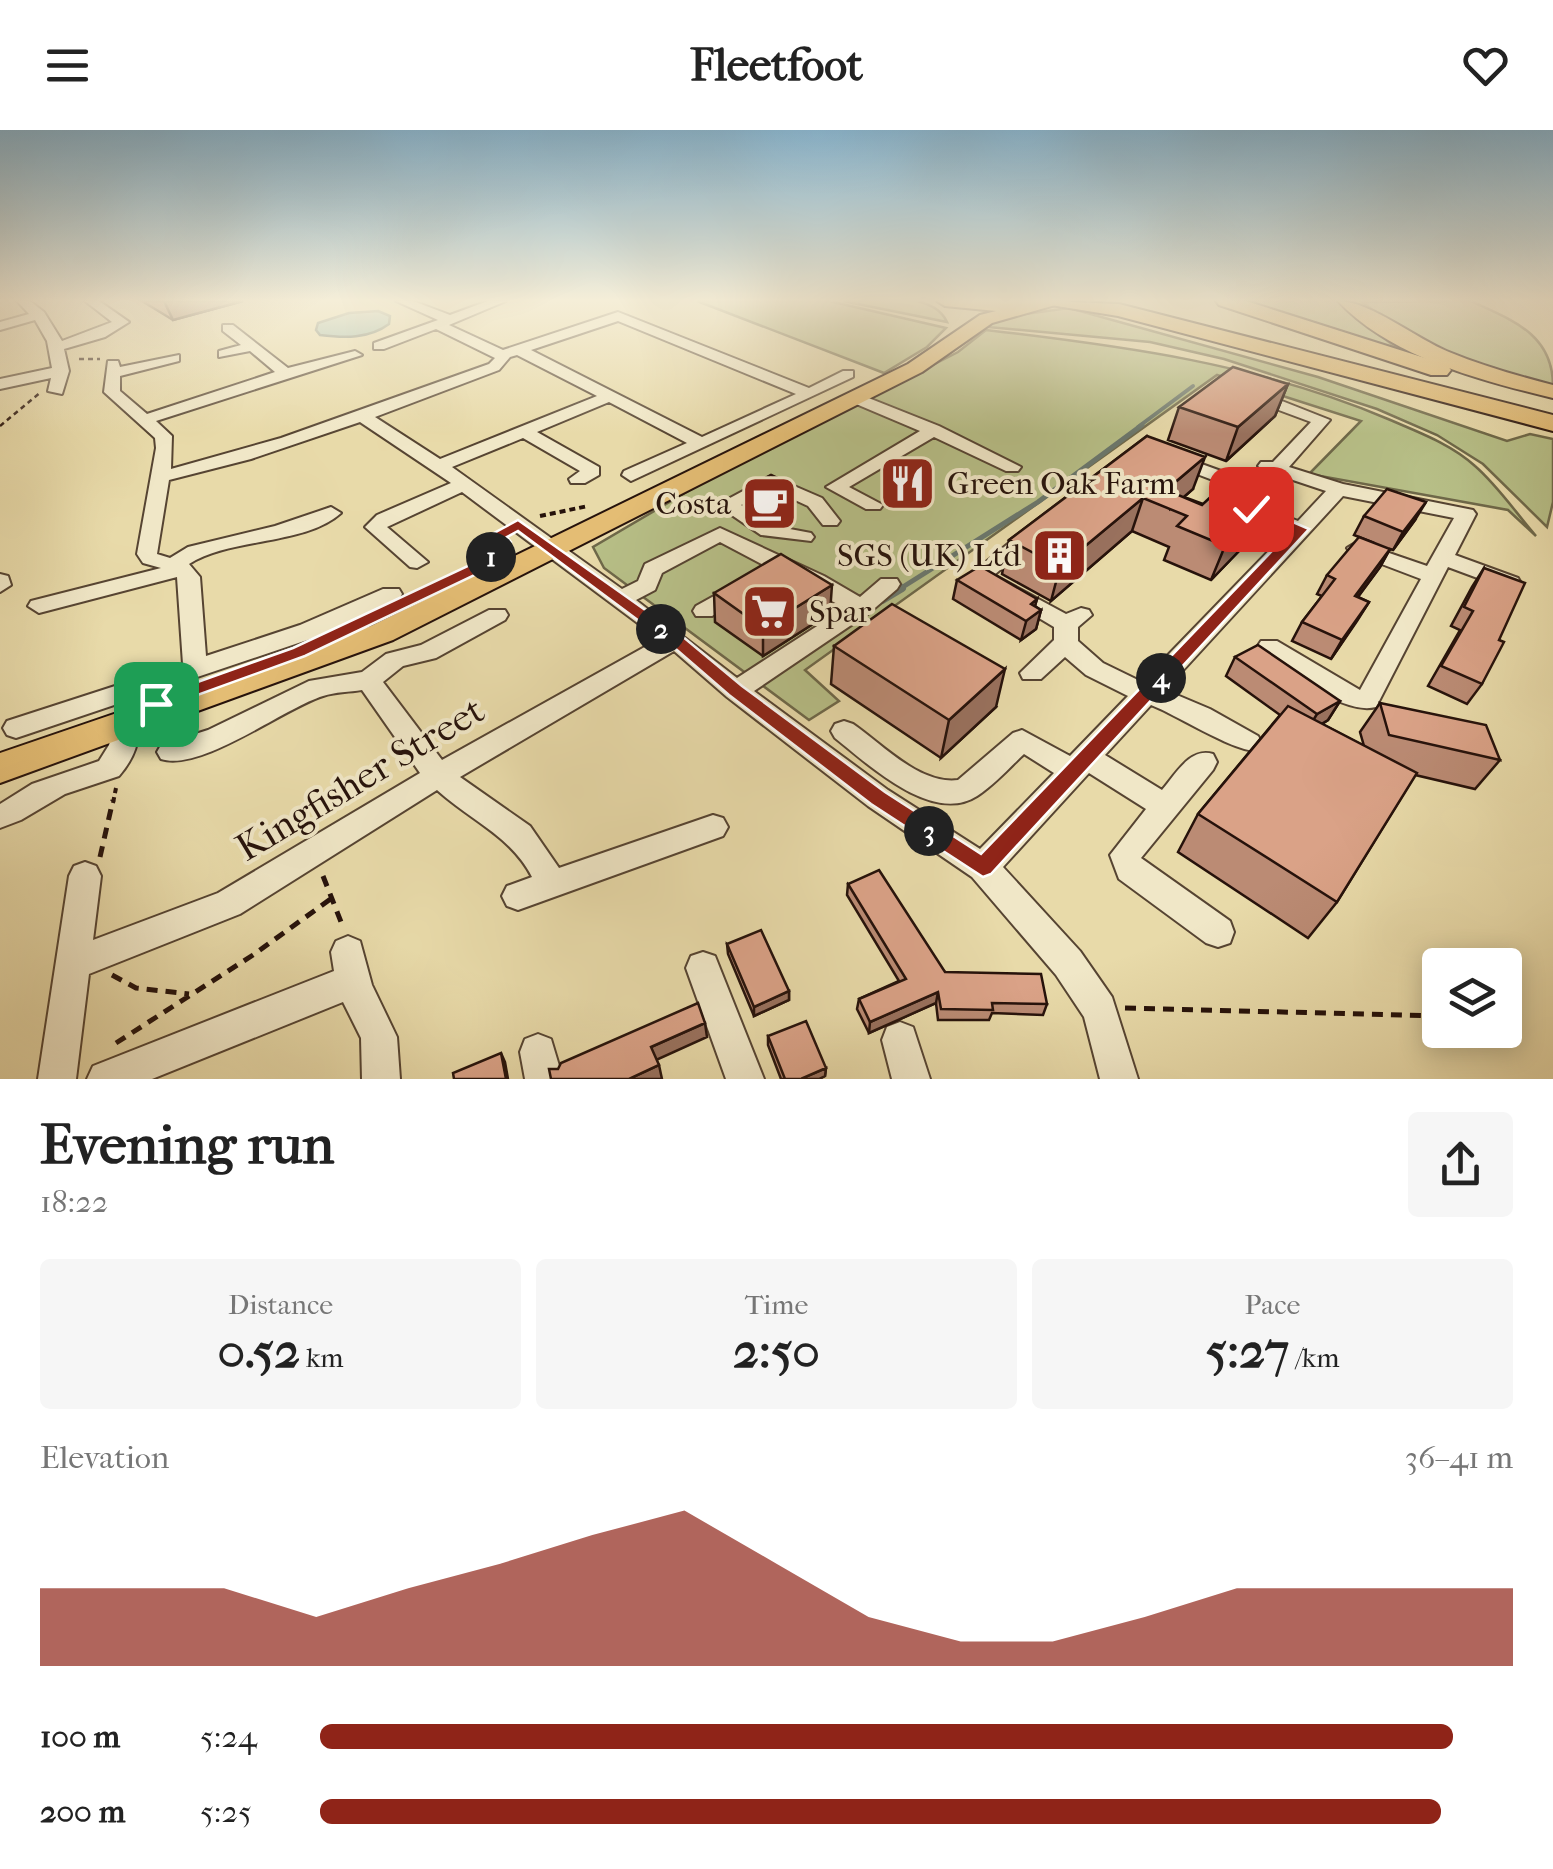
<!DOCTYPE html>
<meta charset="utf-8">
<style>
body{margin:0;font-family:"IM FELL French Canon",serif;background:#f6f6f6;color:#222;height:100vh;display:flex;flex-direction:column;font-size:38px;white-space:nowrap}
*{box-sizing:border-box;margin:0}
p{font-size:32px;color:#767676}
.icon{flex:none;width:55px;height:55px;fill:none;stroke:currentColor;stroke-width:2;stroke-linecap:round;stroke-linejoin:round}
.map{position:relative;height:949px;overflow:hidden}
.sheet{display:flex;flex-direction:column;background:#fff;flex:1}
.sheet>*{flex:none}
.buttons{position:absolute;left:1422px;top:818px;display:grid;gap:20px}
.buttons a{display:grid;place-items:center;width:100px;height:100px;border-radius:10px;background:#fff;box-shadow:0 5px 25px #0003;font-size:50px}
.pin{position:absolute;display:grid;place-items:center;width:85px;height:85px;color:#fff;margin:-42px;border-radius:20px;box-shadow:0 5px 15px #0006}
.km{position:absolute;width:50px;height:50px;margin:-25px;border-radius:50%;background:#222;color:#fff;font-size:28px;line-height:50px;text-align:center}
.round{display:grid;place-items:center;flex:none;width:105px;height:105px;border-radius:10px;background:#f6f6f6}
.summary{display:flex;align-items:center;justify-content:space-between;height:170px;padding:0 40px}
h1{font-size:55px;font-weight:800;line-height:75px}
.metrics{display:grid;grid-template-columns:repeat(3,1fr);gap:15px;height:170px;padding:10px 40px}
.metrics div{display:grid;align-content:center;border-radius:10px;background:#f6f6f6;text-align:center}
.metrics b{font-size:50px;font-weight:800}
.metrics small{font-size:28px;font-weight:400}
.metrics p{font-size:28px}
.chart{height:280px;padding:20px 40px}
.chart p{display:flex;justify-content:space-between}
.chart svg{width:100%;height:180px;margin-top:10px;fill:#8f2418;opacity:.7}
ul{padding:0 40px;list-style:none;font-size:32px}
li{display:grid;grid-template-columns:160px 120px 1fr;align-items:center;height:75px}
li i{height:25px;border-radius:12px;background:#8f2418}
header{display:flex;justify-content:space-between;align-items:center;height:130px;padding:0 40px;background:#fff;font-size:45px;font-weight:800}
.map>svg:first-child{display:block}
.green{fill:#b7bf87;stroke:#6e6849;stroke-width:2.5}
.water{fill:#98baae;stroke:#6a776d;stroke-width:2.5}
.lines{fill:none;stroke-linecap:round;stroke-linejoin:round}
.stream-far2{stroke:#6a776d;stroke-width:4}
.stream-far1{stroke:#6a776d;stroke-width:5}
.stream{stroke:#6a776d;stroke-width:8}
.minor-casing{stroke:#564432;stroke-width:4}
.major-casing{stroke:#26120b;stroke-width:4}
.highway-casing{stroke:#26120b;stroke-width:4}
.path-far2{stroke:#26120b;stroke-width:2.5;stroke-dasharray:5 4;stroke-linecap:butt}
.path-far1{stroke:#26120b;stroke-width:4;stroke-dasharray:6 4;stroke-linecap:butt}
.path{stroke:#26120b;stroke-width:5;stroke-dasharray:11 8;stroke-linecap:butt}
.minor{fill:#f0e7c7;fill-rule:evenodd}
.major{fill:#e4bd74;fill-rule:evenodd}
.highway{fill:#e4bd74;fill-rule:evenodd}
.wall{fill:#bb8b74;stroke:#26120b;stroke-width:2.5}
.shaded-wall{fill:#99715e;stroke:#26120b;stroke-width:2.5}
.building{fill:#daa287;stroke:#26120b;stroke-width:2.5}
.route{fill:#8f2418;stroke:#fff;stroke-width:2.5}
.labels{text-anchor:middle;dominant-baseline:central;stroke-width:8;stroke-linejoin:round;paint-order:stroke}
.poi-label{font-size:32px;fill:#26120b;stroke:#f0e7c7;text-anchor:start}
.near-street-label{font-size:38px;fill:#26120b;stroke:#f0e7c7}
</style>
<header><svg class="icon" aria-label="menu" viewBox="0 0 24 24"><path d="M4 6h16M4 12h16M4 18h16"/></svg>Fleetfoot<svg class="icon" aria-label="heart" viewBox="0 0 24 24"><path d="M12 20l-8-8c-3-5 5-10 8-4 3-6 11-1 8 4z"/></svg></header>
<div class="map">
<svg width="1553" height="949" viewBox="0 0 1553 949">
<rect width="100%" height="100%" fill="#e8daa9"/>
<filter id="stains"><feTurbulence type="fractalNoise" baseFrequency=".002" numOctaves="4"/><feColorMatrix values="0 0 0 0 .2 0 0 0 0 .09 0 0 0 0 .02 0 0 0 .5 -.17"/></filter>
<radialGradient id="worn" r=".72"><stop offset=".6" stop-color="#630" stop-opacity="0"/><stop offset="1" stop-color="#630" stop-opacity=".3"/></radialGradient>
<path class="green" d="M 697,171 L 829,171 L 946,198 L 927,217 L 884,243 Z
M 843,171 C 872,171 932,159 947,192 Z
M 1243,171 L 1339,171 L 1401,222 Z
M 1471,171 C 1512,190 1553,204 1553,256 C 1482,236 1421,218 1362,172 Z
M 1069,178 L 1318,247 L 1507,311 L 1530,304 L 1553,309 L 1553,372 L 1547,397 L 1483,334 L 1437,305 L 1377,279 L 1224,229 L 1150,212 L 988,197 L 997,188 Z
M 986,200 C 1124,216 1259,234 1388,289 C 1418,302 1451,314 1475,336 C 1498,356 1516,383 1536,406 L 1508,380 L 1309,344 L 1361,291 L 1217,245 L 805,540 L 839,571 L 809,590 L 604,438 L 593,417 L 695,357 L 958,222 Z"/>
<path class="water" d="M 378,181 L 390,186 L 389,194 C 369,209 344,208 320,205 L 316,200 L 318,193 L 349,183 Z"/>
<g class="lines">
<path class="stream-far2" d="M 1138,297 L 1193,256"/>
<path class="stream-far1" d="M 898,460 L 1038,372 L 1142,295"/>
<path class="stream" d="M 882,470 L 902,458"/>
<defs>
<path id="minor" d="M 17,171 L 30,171 L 44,182 L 62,211 L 112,192 L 85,171 L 99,171 L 129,192 L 105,207 L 64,219 L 69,241 L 62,264 L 48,261 L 51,248 L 0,259 L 0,249 L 52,238 L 47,211 L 35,190 L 0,200 L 0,192 L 29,184 Z
M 396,171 L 413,171 L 450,185 L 488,171 L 506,171 L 449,195 L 503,220 L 618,182 L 809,258 L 843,241 L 853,241 L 853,247 L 631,351 L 622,345 L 624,341 L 687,313 L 609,272 L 537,302 L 599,337 L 599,345 L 585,353 L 571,353 L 569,349 L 580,341 L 523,308 L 452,337 L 622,459 L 638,451 L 645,434 L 720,398 L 824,446 L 860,467 L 881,449 L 897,449 L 900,454 L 897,459 L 869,483 L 754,561 L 888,660 L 980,719 L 1054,643 L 1024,624 C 1009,638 994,655 977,666 C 932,695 868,634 835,608 L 831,601 L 835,594 L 844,591 L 853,594 C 882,614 920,655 958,650 L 1013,603 L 1022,600 L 1070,626 L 1128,566 L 1086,545 L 1065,527 L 1041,549 L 1023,549 L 1020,543 L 1054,510 L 1054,497 L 969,446 L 1021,403 L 1035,403 L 1038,407 L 1035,411 L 994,445 L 1066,484 L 1081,478 L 1089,480 L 1092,485 L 1078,497 L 1078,511 L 1103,533 L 1142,552 L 1288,401 L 1232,379 L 1229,375 L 1232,371 L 1246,371 L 1298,391 L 1326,361 L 1281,346 L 1269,359 L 1291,370 L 1281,376 L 1168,333 L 1165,329 L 1174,324 L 1254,353 L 1265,341 L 1258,336 L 1261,332 L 1273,332 L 1311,292 L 1247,268 L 1247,262 L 1259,262 L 1330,290 L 1289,337 L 1343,354 L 1473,380 L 1476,384 L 1455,425 L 1518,448 L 1521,453 L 1510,460 L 1448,437 L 1376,577 C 1343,586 1289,540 1261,523 L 1257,517 L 1261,511 L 1277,511 L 1360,560 L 1421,449 L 1350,422 L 1347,418 L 1357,412 L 1427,436 L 1454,388 L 1343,366 L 1165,560 L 1210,579 L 1258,606 L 1262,613 L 1258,620 C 1241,626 1175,584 1151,575 L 1105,625 L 1162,660 C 1176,644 1190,617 1213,624 L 1217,632 L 1213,640 L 1141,728 L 1230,791 L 1234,802 L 1230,813 L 1218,817 L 1206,813 L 1119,749 L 1110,725 L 1146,679 L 1089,643 L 1003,737 L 1080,821 L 1112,867 L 1138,949 L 1100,949 L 1084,887 L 1056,845 L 972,747 L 868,676 L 727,567 L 674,521 L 460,647 L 530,696 L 559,738 L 713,685 L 723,688 L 728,697 L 723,706 L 518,780 L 507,776 L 502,766 L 507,756 L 532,747 C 511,706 470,690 437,660 L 240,784 L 89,844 L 76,949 L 38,949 L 69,746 L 74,736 L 85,732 L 96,736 L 101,746 L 93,810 L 218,763 L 420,643 L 362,560 C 350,562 335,562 323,566 C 284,578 201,642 161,629 L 157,622 L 161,615 L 208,600 L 309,551 L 362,542 L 386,524 L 421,515 L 489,480 L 505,480 L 508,485 L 505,490 L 436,528 L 403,536 L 383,552 L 442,630 L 659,509 L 462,362 L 387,397 L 428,432 L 417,438 L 410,437 L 365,397 L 377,385 L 451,353 L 360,292 L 251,329 L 169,350 L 157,424 L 170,428 L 188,417 L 275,396 L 331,377 L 341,383 C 306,415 229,408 189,434 L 200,447 L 206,526 L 300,495 L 383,459 L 399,459 L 402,464 L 399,469 L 316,507 L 25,605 L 16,608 L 7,605 L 3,598 L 7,591 L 183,534 L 177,447 L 39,483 L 28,476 L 31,471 L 161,438 L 143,433 L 137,424 L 156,318 L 155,308 L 104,262 L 108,231 L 118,231 L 120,237 L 179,225 L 179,231 L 120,246 L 120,261 L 147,284 L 275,242 L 250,221 L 219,227 L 219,221 L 241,215 L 223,201 L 223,195 L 233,195 L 288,238 L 355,221 L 362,225 L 156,291 L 172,306 L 171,339 L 281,308 L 489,234 L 495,228 L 436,199 L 384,219 L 374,219 L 374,213 L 438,190 ZM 618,191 L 796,264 L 702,307 L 531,220 ZM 517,225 L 597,266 L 440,329 L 375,287 L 499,240 L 510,227 ZM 720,412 L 845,478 L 737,548 L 636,470 L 655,460 L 662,443 Z
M 849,265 L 861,265 L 939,296 L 1021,337 L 1018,341 L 1006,341 L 934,307 L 849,357 L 883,375 L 880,379 L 866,379 L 826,357 L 920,301 L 849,271 Z
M 771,346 L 822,368 L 840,391 L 837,395 L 823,395 L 808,376 L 771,359 L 741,375 L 774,396 L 811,403 L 814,407 L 811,411 L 761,405 L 717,375 Z
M 0,444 L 8,446 L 11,455 L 0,462 Z
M 741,451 L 752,458 L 749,463 L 712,486 L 696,486 L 693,481 L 696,476 Z
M 126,585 L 135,588 C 144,608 132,631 119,646 L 65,664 L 21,690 L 0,698 L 0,674 L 32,654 L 99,631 L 109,615 L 117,588 Z
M 348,806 L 360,811 L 372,855 L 397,907 L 400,949 L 362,949 L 361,908 L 343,872 L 152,949 L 87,949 L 93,936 L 334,841 L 331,822 L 336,811 Z
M 703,822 L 715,826 L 764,949 L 726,949 L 686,838 L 691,826 Z
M 900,892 L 913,897 L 930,949 L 892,949 L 882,910 L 887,897 Z
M 538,904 L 551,909 L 563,949 L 525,949 L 520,922 L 525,909 Z"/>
<path id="major" d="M 937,171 L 1069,171 L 992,193 L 922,242 L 393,510 L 0,653 L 0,623 L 371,496 L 908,234 L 980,185 L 996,181 L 945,176 Z
M 1338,171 C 1368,170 1417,209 1449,222 C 1483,236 1518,246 1553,255 L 1553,268 C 1482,251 1390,227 1338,171 Z"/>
<path id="highway" d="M 1048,171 L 1119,174 L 1553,285 L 1553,301 L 1118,186 L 1051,175 Z
M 1216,171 L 1246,171 L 1447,235 L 1451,240 L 1447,245 L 1431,245 L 1219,175 Z"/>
</defs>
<use href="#minor" class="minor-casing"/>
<use href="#major" class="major-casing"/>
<use href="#highway" class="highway-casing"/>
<path class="path-far2" d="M 79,229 L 100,229
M 0,296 L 41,262"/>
<path class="path-far1" d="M 540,386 L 588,376
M 497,422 L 503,412 L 500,405
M 113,673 L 116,658"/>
<path class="path" d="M 100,727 L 113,670
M 323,746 L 343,797
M 112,845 L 136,858 L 189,864
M 1125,878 L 1440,886
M 1505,891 L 1521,893
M 116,913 L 253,825 L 332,768"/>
<use href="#minor" class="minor"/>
<use href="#major" class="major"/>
<use href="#highway" class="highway"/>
</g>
<path class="wall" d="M 142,171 L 243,171 L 173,190 Z
M 1288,254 L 1275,286 L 1226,331 L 1168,310 L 1179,277 Z
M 1147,306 L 1193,359 L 1184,367 L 1263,396 L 1211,450 L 1164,430 L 1169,417 L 1132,401 L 1051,471 L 1002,444 L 1009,410 Z
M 748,357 L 792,373 L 767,387 L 748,375 Z
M 1364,386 L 1415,390 L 1393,420 L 1390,419 L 1380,437 L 1358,467 L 1369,472 L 1331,529 L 1292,511 L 1302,492 L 1322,466 L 1317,464 L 1327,445 L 1372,412 L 1354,405 Z
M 1484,438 L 1499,510 L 1482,554 L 1467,574 L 1428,556 L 1460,500 L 1451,496 L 1472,457 Z
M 957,450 L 1037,469 L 1035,476 L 1041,480 L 1036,499 L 1021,510 L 953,469 Z
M 714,463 L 830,483 L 763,526 L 715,492 Z
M 834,516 L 996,577 L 941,628 L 831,554 Z
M 1235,527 L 1340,571 L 1328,590 L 1322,594 L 1364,616 L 1360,602 L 1380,573 L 1500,630 L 1475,659 L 1415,645 L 1337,772 L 1308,808 L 1178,722 L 1198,684 L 1280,585 L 1226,546 Z
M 848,754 L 945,842 L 1047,874 L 1043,885 L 992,883 L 989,890 L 938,890 L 936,873 L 869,903 L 857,879 L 859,869 L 899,851 L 847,765 Z
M 727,814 L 789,861 L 789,870 L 754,886 L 728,824 Z
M 768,906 L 826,938 L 825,946 L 819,949 L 781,949 L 768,915 Z"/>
<path class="shaded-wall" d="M 164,171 L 243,171 L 173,190 Z
M 1288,254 L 1275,286 L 1226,331 L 1238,297 Z
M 1205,327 L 1193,359 L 1170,379 L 1166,360 Z
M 792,355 L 792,373 L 767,387 L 767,369 Z
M 1278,362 L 1263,396 L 1211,450 L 1225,416 Z
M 1143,368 L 1132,401 L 1051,471 L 1060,437 Z
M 1426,372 L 1415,390 L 1393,420 L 1403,402 Z
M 1390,419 L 1380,437 L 1344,485 L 1355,466 Z
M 832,455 L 830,483 L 763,526 L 763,498 Z
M 1037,469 L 1032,486 L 1041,480 L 1036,499 L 1021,510 L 1031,474 Z
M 1369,472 L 1357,491 L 1331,529 L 1342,510 Z
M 1005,539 L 996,577 L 941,628 L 949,590 Z
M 1340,571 L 1328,590 L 1305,604 L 1317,584 Z
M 789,861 L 789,870 L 754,886 L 754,877 Z
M 938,862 L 936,873 L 869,903 L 870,892 Z
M 705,893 L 707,907 L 654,931 L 651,917 Z
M 501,923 L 505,932 L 508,949 L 506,949 Z
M 659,935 L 662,949 L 629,949 Z
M 826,938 L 825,946 L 819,949 L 803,949 L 803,948 Z"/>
<path class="building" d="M 1233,237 L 1288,254 L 1238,297 L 1179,277 Z
M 1147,306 L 1205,327 L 1166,360 L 1202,375 L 1233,346 L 1278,362 L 1225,416 L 1177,396 L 1187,386 L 1143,368 L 1060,437 L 1009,410 Z
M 771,345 L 792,355 L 767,369 L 748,357 Z
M 1387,359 L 1426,372 L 1403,402 L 1364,386 Z
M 1359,407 L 1390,419 L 1355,466 L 1369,472 L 1342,510 L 1302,492 L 1335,449 L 1327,445 Z
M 781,424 L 832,455 L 763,498 L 714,463 Z
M 980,436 L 1037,469 L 1031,474 L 1041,480 L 1026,491 L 957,450 Z
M 1484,438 L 1525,453 L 1499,510 L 1504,512 L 1482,554 L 1441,536 L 1473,481 L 1464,477 Z
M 892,474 L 1005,539 L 949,590 L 834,516 Z
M 1258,515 L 1340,571 L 1317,584 L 1235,527 Z
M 1380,573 L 1486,595 L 1500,630 L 1389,605 Z
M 1288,576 L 1417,643 L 1337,772 L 1198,684 Z
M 879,740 L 945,842 L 1041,844 L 1047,874 L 992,873 L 993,880 L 941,879 L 938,862 L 870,892 L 859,869 L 906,849 L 848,754 Z
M 761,800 L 789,861 L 754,877 L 727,814 Z
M 698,873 L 705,893 L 651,917 L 659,935 L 629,949 L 551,949 L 549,939 L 558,939 L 561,933 Z
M 806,891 L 826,938 L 803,948 L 804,949 L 785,949 L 768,906 Z
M 501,923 L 506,949 L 454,949 L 453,943 Z"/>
<linearGradient id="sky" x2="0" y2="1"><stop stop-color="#88b6d1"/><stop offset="0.56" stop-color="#f5eed8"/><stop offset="1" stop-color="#f5eed8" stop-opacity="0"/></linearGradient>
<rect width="1553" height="304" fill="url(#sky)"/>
<path class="route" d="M 1246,376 L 1256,376 L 1309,399 L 991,744 L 983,747 L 871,674 L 729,565 L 670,514 L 518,401 L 507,407 L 511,412 L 504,424 L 479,443 L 305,526 L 156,580 L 147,574 L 150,569 L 293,518 L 468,436 L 493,418 L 494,403 L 518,390 L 682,506 L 742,556 L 885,662 L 981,724 L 1292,400 L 1246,382 Z"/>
<defs>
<symbol id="restaurant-square" viewBox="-11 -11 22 22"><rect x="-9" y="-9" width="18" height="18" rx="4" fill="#8f2418" stroke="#f0e7c7"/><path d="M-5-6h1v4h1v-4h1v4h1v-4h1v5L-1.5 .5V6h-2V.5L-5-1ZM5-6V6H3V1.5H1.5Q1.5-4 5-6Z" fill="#fff"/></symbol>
<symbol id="cafe-square" viewBox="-11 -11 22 22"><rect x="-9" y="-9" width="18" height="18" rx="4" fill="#8f2418" stroke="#f0e7c7"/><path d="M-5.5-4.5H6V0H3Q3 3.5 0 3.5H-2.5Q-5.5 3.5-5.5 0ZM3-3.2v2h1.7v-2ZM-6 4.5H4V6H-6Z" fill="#fff"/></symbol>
<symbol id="building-square" viewBox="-11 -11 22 22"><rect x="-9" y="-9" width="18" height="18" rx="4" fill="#8f2418" stroke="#f0e7c7"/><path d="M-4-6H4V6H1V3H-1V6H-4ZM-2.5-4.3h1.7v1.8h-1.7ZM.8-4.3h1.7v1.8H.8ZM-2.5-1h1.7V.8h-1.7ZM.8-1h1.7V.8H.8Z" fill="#fff"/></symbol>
<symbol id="supermarket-square" viewBox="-11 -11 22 22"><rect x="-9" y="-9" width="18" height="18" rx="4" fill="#8f2418" stroke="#f0e7c7"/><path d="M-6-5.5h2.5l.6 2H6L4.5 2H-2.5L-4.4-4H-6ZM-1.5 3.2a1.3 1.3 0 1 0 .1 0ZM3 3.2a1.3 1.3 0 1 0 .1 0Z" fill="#fff"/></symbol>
</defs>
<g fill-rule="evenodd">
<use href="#restaurant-square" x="876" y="322" width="63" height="63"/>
<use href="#cafe-square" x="738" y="342" width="63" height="63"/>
<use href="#building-square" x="1028" y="394" width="63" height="63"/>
<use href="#supermarket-square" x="738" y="450" width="63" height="63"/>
</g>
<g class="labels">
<g class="poi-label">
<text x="947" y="353">Green Oak Farm</text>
<text x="731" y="373" text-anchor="end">Costa</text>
<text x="1021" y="425" text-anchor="end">SGS (UK) Ltd</text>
<text x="809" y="481">Spar</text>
</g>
<g class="near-street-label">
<text transform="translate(360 649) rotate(-31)">Kingfisher Street</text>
</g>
</g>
<rect width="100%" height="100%" filter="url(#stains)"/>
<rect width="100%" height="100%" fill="url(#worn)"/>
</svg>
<div class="buttons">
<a><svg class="icon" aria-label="layers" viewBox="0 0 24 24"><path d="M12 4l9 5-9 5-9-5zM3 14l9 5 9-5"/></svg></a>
</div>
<div class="pin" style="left:156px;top:574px;background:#1e9e55"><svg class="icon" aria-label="arrive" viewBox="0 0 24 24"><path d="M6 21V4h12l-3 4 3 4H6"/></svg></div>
<div class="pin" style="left:1251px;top:379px;background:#d93025"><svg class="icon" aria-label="check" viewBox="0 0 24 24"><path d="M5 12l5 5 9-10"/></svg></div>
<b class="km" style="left:491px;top:427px">1</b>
<b class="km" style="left:661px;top:499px">2</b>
<b class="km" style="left:929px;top:701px">3</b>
<b class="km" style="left:1161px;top:548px">4</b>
</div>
<section class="sheet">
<div class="summary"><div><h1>Evening run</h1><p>18:22</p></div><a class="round"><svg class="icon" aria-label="share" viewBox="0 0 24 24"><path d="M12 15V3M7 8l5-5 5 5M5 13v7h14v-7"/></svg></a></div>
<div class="metrics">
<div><p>Distance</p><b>0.52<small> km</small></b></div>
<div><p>Time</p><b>2:50</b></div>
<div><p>Pace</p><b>5:27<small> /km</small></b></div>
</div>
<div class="chart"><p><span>Elevation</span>36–41 m</p>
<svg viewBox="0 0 160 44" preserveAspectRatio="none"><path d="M0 44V25L10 25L20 25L30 32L40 25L50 19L60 12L70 6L80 19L90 32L100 38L110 38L120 32L130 25L140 25L150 25L160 25V44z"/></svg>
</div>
<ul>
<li><b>100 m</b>5:24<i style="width:95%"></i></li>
<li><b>200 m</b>5:25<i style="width:94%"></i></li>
</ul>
</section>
